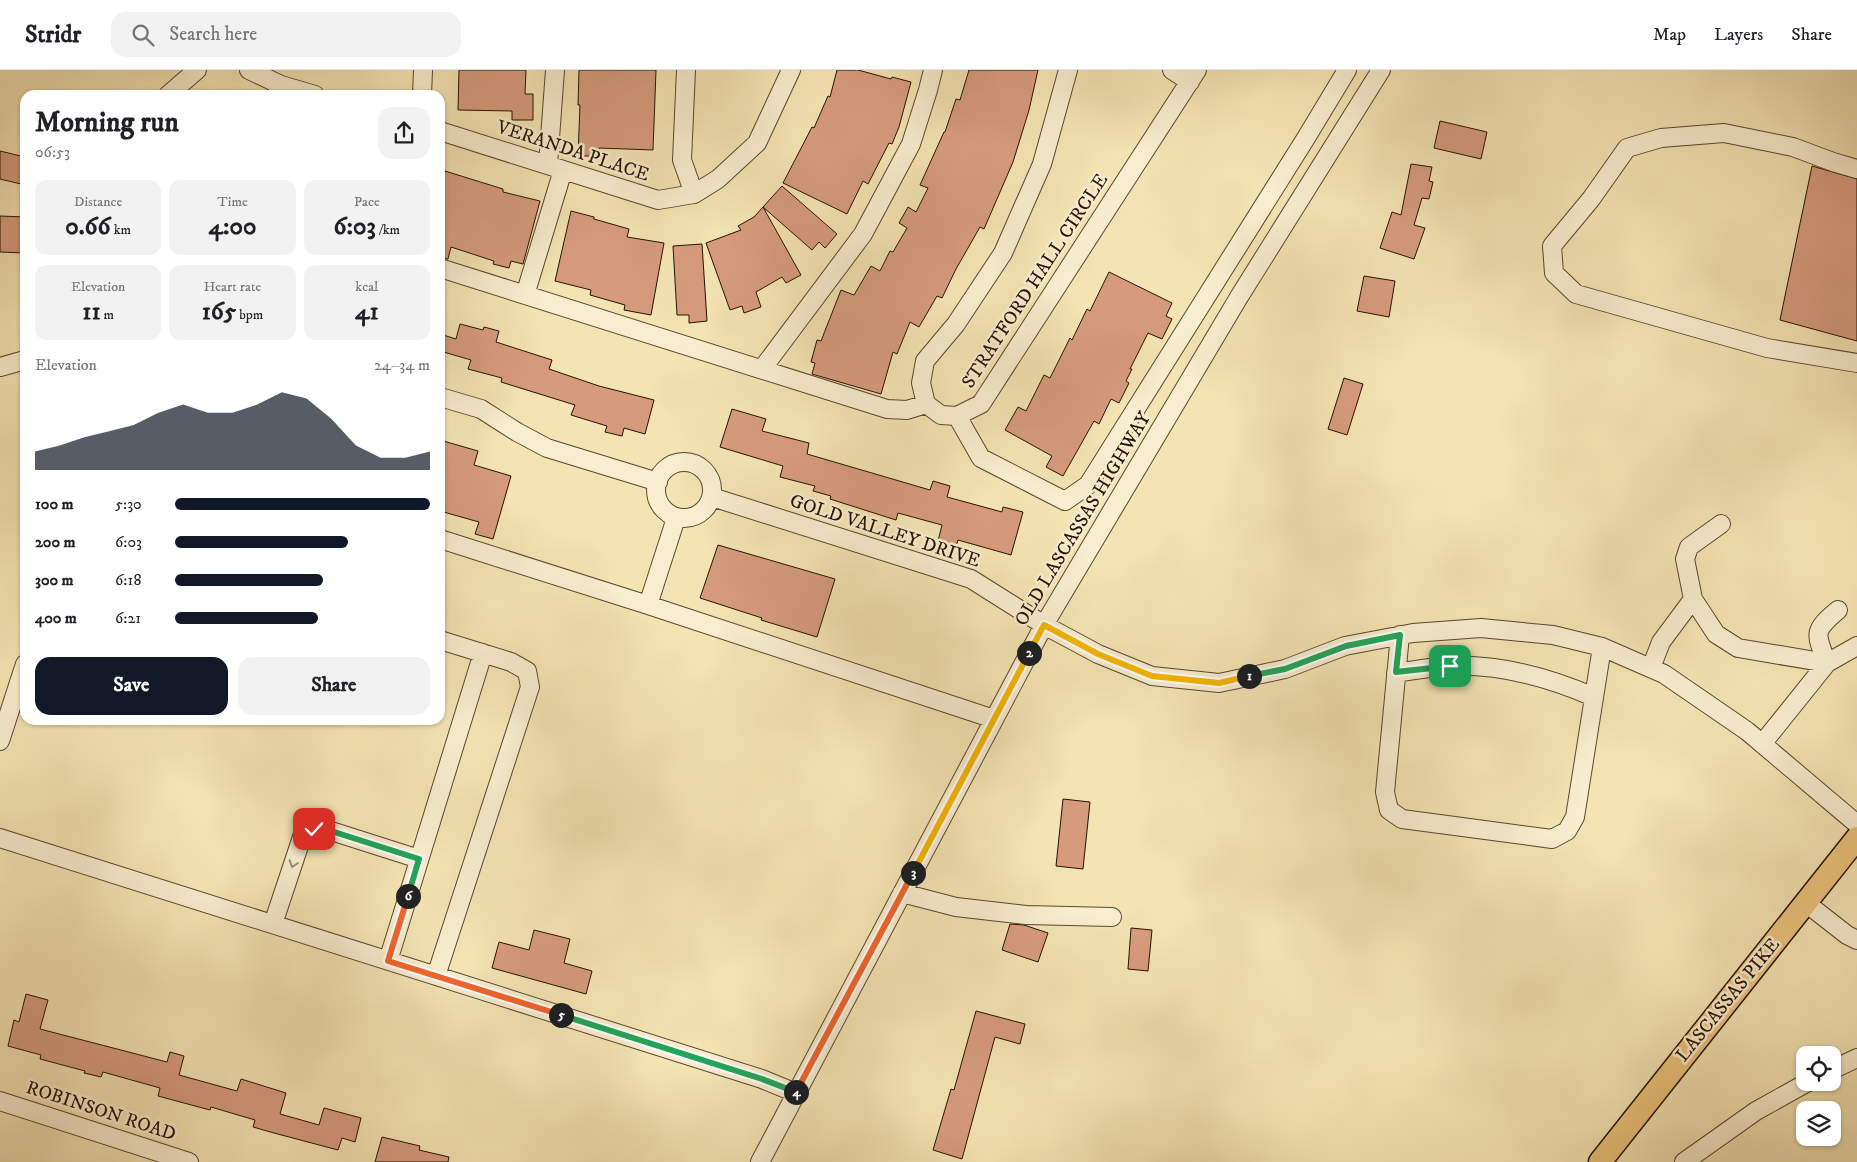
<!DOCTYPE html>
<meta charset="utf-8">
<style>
body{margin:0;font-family:"IM FELL DW Pica",serif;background:#f2f2f2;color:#202124;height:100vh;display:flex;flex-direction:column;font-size:19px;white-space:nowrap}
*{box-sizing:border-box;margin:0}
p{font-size:16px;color:#757577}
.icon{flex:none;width:28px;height:28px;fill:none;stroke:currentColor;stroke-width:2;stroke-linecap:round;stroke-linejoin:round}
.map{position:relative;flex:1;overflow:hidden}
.panel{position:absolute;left:20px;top:20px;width:425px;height:635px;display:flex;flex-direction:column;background:#fff;border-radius:15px;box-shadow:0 1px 4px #0004}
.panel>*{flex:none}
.buttons{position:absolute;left:1796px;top:976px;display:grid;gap:10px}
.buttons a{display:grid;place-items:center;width:45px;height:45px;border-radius:10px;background:#fff;box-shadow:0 1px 4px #0004;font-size:25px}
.pin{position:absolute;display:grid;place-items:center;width:42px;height:42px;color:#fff;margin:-21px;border-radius:10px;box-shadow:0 2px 8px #0006}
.km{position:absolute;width:25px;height:25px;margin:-12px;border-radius:50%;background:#222;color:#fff;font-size:14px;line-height:25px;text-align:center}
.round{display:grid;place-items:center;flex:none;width:52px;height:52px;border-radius:15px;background:#f2f2f2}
.summary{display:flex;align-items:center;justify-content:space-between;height:85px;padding:0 15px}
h1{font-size:28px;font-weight:800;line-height:38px}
.stats{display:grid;grid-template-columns:repeat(3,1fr);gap:8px;height:85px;padding:5px 15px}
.stats div{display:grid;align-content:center;border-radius:12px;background:#f2f2f2;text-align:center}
.stats b{font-size:25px;font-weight:800}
.stats small{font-size:14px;font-weight:400}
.stats p{font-size:14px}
.chart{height:140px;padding:10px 15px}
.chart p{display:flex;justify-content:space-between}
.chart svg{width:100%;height:90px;margin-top:5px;fill:#111827;opacity:.7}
.action{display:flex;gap:10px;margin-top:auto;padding:10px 15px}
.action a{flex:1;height:58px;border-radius:15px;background:#111827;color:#fff;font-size:20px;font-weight:800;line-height:58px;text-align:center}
.action a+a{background:#f2f2f2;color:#202124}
ul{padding:0 15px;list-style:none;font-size:16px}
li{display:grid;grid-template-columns:80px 60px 1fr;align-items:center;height:38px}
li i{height:12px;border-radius:6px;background:#111827}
header{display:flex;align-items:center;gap:30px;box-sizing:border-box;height:70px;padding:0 25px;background:#fff;border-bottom:1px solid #e0e0e0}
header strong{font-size:24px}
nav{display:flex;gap:28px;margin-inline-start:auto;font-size:18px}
.search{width:350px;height:45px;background:#f2f2f2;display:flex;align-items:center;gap:12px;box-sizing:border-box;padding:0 18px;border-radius:15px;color:#757577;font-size:19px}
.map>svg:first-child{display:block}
.building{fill:#d69b7d;stroke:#271101}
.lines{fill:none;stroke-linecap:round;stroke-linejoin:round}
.minor-casing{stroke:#5a462e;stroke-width:20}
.major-casing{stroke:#271101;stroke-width:25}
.minor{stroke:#f8edce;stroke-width:18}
.major{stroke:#eac27a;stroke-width:22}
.oneway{stroke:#9a8a72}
.split-1-casing{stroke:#fff;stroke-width:10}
.split-2-casing{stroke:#fff;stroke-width:10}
.split-3-casing{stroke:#fff;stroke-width:10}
.split-4-casing{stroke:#fff;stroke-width:10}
.split-5-casing{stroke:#fff;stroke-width:10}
.split-6-casing{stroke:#fff;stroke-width:10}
.split-7-casing{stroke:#fff;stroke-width:10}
.split-1{stroke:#22a559;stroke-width:6}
.split-2{stroke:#f5b400;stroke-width:6}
.split-3{stroke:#f5b400;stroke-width:6}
.split-4{stroke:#f0652b;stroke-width:6}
.split-5{stroke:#22a559;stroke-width:6}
.split-6{stroke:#f0652b;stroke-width:6}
.split-7{stroke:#22a559;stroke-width:6}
.labels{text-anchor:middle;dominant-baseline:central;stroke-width:5;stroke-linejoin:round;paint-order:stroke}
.street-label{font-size:19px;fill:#271101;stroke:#f8edce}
</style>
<header>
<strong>Stridr</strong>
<div class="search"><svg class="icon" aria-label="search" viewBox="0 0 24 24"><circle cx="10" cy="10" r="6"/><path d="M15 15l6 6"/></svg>Search here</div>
<nav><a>Map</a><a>Layers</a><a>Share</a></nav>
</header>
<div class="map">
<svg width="1857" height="1092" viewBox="0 0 1857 1092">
<rect width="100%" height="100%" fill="#f4e4b3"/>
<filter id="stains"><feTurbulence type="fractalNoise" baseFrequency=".004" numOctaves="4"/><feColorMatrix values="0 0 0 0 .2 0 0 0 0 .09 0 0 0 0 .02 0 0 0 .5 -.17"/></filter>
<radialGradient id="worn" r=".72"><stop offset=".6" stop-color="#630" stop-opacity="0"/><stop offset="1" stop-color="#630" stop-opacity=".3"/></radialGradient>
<path class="building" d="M 459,0 L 526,0 L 525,24 L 533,24 L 533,50 L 512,50 L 512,41 L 458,40 Z
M 579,0 L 656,0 L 653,80 L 599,78 L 598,86 L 578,86 L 580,35 L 578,35 Z
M 837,0 L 858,0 L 891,9 L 892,7 L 911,12 L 899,57 L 892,74 L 889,73 L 868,114 L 863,111 L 847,144 L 783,113 L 812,57 L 814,58 L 828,26 L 830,27 Z
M 969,0 L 1038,0 L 1029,40 L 1013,92 L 984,159 L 980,157 L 956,199 L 942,228 L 937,226 L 919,257 L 910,252 L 897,284 L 893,282 L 881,324 L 812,304 L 815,293 L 811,292 L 817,270 L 821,271 L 841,220 L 854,225 L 871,196 L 880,201 L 890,181 L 893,182 L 907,158 L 899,153 L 908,137 L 916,142 L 928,118 L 920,115 L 944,62 L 945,62 L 956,29 L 960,30 Z
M 1440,51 L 1487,62 L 1481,89 L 1434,78 Z
M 0,81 L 25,87 L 25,115 L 0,109 Z
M 1411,94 L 1432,97 L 1429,111 L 1433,112 L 1429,129 L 1422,128 L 1414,155 L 1425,158 L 1414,189 L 1380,178 L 1392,142 L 1401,145 Z
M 1812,96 L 1857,109 L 1857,271 L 1780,250 Z
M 445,101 L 503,119 L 503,122 L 540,131 L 523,194 L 511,191 L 509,198 L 493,194 L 494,191 L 451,177 L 448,189 L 440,188 L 440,118 Z
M 782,116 L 837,164 L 825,178 L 819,172 L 812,180 L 763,137 L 801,205 L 786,213 L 782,207 L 756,222 L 761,237 L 744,243 L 742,236 L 730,240 L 706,173 L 741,160 L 738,156 L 754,147 Z
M 571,141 L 594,147 L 594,149 L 629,159 L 627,167 L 664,173 L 651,245 L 624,240 L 625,235 L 590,225 L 591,220 L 555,211 Z
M 0,146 L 25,147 L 25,183 L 0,182 Z
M 702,174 L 707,251 L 689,253 L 689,245 L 677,245 L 673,176 Z
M 1109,202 L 1172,233 L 1166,246 L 1172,249 L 1162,269 L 1148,263 L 1130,299 L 1132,299 L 1126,311 L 1129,313 L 1119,333 L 1111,329 L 1099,354 L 1094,351 L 1063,406 L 1046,397 L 1052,386 L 1005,360 L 1018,337 L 1026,341 L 1044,305 L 1050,308 L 1070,268 L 1072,270 L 1087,239 L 1090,241 Z
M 1364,206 L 1395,211 L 1389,247 L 1357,241 Z
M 460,254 L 483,260 L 484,257 L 499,261 L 496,272 L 552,290 L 549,299 L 599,316 L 654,330 L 645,364 L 624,358 L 622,366 L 605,362 L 607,356 L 571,345 L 575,335 L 501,312 L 502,308 L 468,299 L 471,290 L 440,281 L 440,264 L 456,269 Z
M 1344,308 L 1363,314 L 1347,365 L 1328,359 Z
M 732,339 L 766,349 L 762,361 L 809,373 L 807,384 L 930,420 L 933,411 L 950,416 L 947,427 L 1002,442 L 1003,437 L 1023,442 L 1011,485 L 958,470 L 956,476 L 938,471 L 942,455 L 898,443 L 896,450 L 830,429 L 831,426 L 813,421 L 815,416 L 780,407 L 783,396 L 720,377 Z
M 440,370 L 478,381 L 474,395 L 511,406 L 493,469 L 475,464 L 479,452 L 440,441 Z
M 718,475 L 835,509 L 817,567 L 761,550 L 762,548 L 700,528 Z
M 1063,729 L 1090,732 L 1083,799 L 1056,796 Z
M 1010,854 L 1024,855 L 1048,863 L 1038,892 L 1002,880 Z
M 1131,858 L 1152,860 L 1148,901 L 1128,899 Z
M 534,860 L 570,869 L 564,893 L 592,901 L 586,924 L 492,898 L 499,872 L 529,880 Z
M 26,924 L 48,930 L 40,959 L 167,992 L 170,982 L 184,986 L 179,1005 L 237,1021 L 241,1009 L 286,1023 L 280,1044 L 319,1055 L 324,1038 L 361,1048 L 355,1072 L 342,1068 L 338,1080 L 274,1063 L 253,1057 L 255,1050 L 211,1037 L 210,1040 L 158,1026 L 160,1018 L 103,1002 L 101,1007 L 84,1003 L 85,1001 L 40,989 L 41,985 L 8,976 L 14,950 L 19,952 Z
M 976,941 L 1025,954 L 1020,974 L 995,967 L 962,1089 L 933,1080 L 951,1019 L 954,1020 Z
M 382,1067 L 420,1076 L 419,1080 L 449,1087 L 448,1092 L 375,1092 Z"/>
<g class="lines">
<defs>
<path id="minor" d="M 249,0 L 281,15 L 315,25
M 686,0 L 682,90 L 694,124 L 718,109 L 757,73 L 791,0
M 1068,0 L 1042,94 L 1003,183 L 956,254 L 925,291 L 921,313 L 926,334 L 941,345 L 957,346 L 981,334 L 1197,0
M 1172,0 L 1190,12
M 168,25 L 197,0
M 422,25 L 423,0
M 440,61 L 658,130 L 694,124
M 548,95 L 555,0
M 1857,99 L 1833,92 L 1793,77 L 1724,63 L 1661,68 L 1627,78 L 1591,129 L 1552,176 L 1554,203 L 1576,224 L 1767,278 L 1857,293
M 440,198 L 887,339 L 907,340 L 926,334
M 525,225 L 563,100
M 0,297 L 25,290
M 762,299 L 863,164 L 911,74 L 928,20 L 933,0
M 440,327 L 481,339 L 517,362 L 547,378 L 658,412
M 957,346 L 981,388 L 1065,431 L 1088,415 L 1306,68 L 1347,0
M656 420a28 28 0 1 1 56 0a28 28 0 1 1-56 0Z
M 712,427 L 971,509 L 1044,555 L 1098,584 L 1152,606 L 1219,613 L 1285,599 L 1345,576 L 1413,563 L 1481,558 L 1553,565 L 1602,577 L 1664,604 L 1747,661 L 1857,754
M 440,469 L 648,535 L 994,649
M 1693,529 L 1685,489 L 1689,477 L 1721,454
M 648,535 L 676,448
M 1838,540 C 1813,561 1815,563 1827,593 L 1857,576
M 1400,565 L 1385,722 L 1389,740 L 1402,749 L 1552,769 L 1567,761 L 1575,747 L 1602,577
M 1651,598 L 1661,572 L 1693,529 L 1716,564 L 1738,578 L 1827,593 L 1762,674
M 1396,603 C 1414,600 1433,597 1451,596 C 1501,594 1548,607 1594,627
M 0,671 L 25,594
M 0,768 L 762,1009 L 796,1023
M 902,823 L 956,837 L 1026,845 L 1112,847
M 1806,833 L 1847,865 L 1857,870
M 273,854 L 303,764 L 314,759 L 328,760 L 419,789
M 388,891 L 483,583
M 436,906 L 530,617 L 527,601 L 511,592 L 440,570
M 1832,1000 L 1857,988
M 0,1031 L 189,1092
M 760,1092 L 1044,555 L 1239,227 L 1381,0
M 1684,1092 L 1756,1041 L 1808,1012"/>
<path id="major" d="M 1600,1092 L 1857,768"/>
</defs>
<use href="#minor" class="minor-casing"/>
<use href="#major" class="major-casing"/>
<use href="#minor" class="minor"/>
<use href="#major" class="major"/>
</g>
<defs><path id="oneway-chevron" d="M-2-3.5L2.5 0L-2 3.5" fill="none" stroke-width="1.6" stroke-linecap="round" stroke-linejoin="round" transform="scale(1.25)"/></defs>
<use class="oneway" href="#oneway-chevron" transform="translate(293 794) rotate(108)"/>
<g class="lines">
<defs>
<path id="split-1" d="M 1249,606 L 1285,599 L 1346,576 L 1400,565 L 1396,602 L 1450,596"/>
<path id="split-2" d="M 1029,583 L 1044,555 L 1098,584 L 1152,606 L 1219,613 L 1249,606"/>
<path id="split-3" d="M 913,803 L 1029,583"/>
<path id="split-4" d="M 796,1022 L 913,803"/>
<path id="split-5" d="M 561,945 L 762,1009 L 796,1022"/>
<path id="split-6" d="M 408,826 L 388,891 L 561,945"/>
<path id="split-7" d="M 314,759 L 328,760 L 419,789 L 408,826"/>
</defs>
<use href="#split-1" class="split-1-casing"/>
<use href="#split-2" class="split-2-casing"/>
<use href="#split-3" class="split-3-casing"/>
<use href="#split-4" class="split-4-casing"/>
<use href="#split-5" class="split-5-casing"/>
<use href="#split-6" class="split-6-casing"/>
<use href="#split-7" class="split-7-casing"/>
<use href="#split-1" class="split-1"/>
<use href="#split-2" class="split-2"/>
<use href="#split-3" class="split-3"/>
<use href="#split-4" class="split-4"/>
<use href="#split-5" class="split-5"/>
<use href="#split-6" class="split-6"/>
<use href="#split-7" class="split-7"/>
</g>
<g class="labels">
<g class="street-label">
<text transform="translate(573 81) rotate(18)">VERANDA PLACE</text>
<text transform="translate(1035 211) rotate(-57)">STRATFORD HALL CIRCLE</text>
<text transform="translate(1083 449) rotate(-59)">OLD LASCASSAS HIGHWAY</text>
<text transform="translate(885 461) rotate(18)">GOLD VALLEY DRIVE</text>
<text transform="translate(1728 930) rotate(-51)">LASCASSAS PIKE</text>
<text transform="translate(101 1041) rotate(18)">ROBINSON ROAD</text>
</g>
</g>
<rect width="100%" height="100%" filter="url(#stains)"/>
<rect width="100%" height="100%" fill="url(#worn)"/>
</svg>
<div class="buttons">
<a><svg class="icon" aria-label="locate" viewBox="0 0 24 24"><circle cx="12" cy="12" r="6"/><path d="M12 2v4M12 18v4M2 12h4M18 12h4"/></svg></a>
<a><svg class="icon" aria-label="layers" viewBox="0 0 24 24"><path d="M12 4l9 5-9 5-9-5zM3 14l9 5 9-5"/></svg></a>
</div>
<div class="pin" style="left:1450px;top:596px;background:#1e9e55"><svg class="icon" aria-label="arrive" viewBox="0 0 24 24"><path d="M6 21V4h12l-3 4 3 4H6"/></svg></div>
<div class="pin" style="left:314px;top:759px;background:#d93025"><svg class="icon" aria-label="check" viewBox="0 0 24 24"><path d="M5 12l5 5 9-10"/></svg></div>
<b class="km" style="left:1249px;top:606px">1</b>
<b class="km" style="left:1029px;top:583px">2</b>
<b class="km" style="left:913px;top:803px">3</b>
<b class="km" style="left:796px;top:1022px">4</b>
<b class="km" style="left:561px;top:945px">5</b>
<b class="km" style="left:408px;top:826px">6</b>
<section class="panel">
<div class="summary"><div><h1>Morning run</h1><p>06:53</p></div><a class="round"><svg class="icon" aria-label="share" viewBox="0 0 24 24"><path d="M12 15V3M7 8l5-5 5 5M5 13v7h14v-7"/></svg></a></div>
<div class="stats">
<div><p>Distance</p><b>0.66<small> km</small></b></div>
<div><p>Time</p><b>4:00</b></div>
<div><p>Pace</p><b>6:03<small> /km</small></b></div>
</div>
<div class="stats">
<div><p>Elevation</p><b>11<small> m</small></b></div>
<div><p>Heart rate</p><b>165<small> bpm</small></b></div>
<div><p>kcal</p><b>41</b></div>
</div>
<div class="chart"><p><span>Elevation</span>24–34 m</p>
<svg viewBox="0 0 160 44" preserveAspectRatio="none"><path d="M0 44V35L10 32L20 28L30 25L40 22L50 16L60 12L70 16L80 16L90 12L100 6L110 9L120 19L130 32L140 38L150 38L160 35V44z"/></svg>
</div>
<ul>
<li><b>100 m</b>5:30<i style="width:100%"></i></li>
<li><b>200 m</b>6:03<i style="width:68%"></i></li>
<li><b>300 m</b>6:18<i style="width:58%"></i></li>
<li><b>400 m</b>6:21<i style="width:56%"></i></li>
</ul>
<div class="action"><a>Save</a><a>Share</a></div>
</section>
</div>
